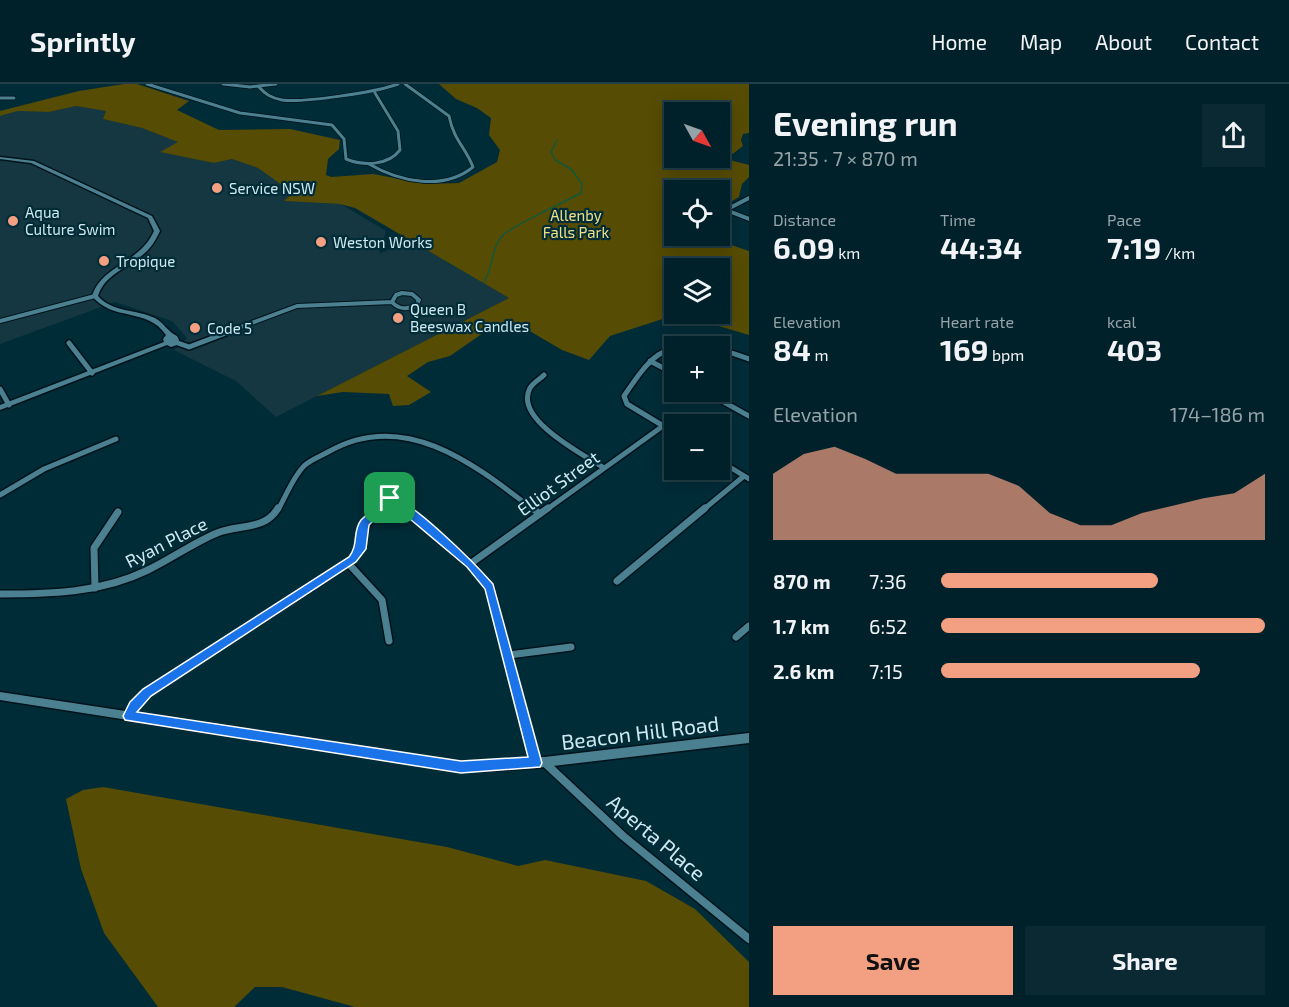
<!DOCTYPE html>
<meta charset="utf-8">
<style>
body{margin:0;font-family:"Exo 2",sans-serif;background:#0a2932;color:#f1f3f6;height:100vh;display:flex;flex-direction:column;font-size:22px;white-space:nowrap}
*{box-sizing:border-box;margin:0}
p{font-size:20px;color:#95a3a8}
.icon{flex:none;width:33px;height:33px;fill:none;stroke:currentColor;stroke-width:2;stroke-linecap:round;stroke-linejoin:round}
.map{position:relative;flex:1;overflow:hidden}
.drawer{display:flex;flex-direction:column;background:#00212a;width:540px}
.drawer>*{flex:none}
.needle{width:39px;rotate:130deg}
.buttons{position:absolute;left:664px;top:18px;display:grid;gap:12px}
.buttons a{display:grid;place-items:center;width:66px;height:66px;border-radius:0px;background:#00212a;box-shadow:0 3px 15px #0003,0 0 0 2px #223e47;font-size:30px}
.pin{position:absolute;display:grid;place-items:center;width:51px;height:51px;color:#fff;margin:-26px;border-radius:12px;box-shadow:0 3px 9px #0006}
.round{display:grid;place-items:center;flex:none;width:63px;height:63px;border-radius:0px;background:#0a2932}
.overview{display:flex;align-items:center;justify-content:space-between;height:102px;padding:0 24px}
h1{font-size:33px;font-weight:700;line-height:45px}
.stats{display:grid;grid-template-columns:repeat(3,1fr);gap:9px;height:102px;padding:6px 24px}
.stats div{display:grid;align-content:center}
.stats b{font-size:30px;font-weight:700}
.stats small{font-size:16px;font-weight:400}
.stats p{font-size:16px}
.chart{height:168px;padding:12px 24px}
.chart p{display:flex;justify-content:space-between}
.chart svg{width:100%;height:108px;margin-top:6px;fill:#f39f82;opacity:.7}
.primary-button{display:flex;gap:12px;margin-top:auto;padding:12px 24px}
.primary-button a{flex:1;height:69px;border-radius:0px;background:#f39f82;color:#111;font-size:24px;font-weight:700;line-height:69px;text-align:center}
.primary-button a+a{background:#0a2932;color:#f1f3f6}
ul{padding:0 24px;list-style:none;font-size:20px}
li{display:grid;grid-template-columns:96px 72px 1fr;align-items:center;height:45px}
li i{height:15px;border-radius:8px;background:#f39f82}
header{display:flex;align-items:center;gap:36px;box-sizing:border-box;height:84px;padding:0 30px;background:#00212a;border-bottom:2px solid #223e47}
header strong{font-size:28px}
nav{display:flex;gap:33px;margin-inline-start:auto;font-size:21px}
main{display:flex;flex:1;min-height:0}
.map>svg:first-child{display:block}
.built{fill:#153741}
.forest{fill:#564c04;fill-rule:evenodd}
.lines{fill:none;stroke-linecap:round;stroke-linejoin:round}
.stream{stroke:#12583a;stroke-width:1.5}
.street-far4-casing{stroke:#00131b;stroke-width:4.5}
.street-far3-casing{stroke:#00131b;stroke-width:6}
.street-far2-casing{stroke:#00131b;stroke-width:8}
.street-far1-casing{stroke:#00131b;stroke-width:10}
.street-casing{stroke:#00131b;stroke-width:11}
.secondary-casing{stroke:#00131b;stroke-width:3}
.street-far4{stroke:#4b8090;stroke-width:3}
.street-far3{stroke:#4b8090;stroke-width:4}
.street-far2{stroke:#4b8090;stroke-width:5}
.street-far1{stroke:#4b8090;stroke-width:7}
.street{stroke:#4b8090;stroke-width:8}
.secondary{fill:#4b8090;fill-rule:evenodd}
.route{fill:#1a73e8;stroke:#fff;stroke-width:1.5;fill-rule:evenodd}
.poi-dot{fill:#f39f82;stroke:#002c38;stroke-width:2}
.labels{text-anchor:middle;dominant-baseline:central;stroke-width:4.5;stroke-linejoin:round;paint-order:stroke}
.far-poi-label{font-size:15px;fill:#cee9f2;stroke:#002c38;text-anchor:start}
.far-park-label{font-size:15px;fill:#f0e085;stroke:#002c38}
.street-label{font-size:18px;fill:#cee9f2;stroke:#002c38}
.near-street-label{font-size:21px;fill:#cee9f2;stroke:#002c38}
</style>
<header>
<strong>Sprintly</strong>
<nav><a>Home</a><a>Map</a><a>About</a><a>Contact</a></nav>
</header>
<main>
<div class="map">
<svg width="749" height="923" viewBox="0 0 749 923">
<rect width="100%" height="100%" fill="#002c38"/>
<path class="built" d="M 76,22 L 107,27 L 104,35 L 142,44 L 179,58 L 161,68 L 214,79 L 232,75 L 258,84 L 293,109 L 285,117 L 341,120 L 386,147 L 379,170 L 410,156 L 509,214 L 276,333 L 236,297 L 174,266 L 187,254 L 172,237 L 115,218 L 0,260 L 0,32 L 18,27 L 49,28 Z"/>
<path class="forest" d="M 124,0 L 137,0 L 189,17 L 177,26 L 219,46 L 290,45 L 340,56 L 339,65 L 328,75 L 326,91 L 331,93 L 373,90 L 426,100 L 459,99 L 497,78 L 500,66 L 489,51 L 491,34 L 477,24 L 456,15 L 439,0 L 749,0 L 749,49 L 743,50 L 741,56 L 743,62 L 726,75 L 749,81 L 749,93 L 742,100 L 739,113 L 720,124 L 720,106 L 675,106 L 675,152 L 704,152 L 749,167 L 749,251 L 678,230 L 610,252 L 589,276 L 562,266 L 516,239 L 486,247 L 450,272 L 428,278 L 407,292 L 431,308 L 409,321 L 393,322 L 389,310 L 343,308 L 317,312 L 509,214 L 355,124 L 340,120 L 284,117 L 293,109 L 258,84 L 232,75 L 214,79 L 160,68 L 178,58 L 142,44 L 103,35 L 106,27 L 76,22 L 49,28 L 18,27 L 0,32 L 0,27 L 79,7 ZM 675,28 L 720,28 L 720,74 L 675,74 ZM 675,184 L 720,184 L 720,230 L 675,230 Z
M 103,703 L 447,763 L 518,782 L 545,776 L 646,797 L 695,825 L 749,878 L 749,923 L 355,923 L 282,903 L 255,903 L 234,923 L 158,923 L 104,849 L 81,785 L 66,715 L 83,706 Z"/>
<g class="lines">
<path class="stream" d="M 484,198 C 493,184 491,163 503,151 C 514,141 565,118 581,109 L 582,100 L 571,85 L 555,76 L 551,68 L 557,56"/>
<defs>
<path id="street-far4" d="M 147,0 L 240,29 L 332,41 L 344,55 L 346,75 C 363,82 388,82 400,66 L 398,47 L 375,9
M 223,0 L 250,3 L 276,0
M 258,2 C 265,10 271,14 282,16 C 303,19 377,8 398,0
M 0,14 L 14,14
M 369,80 C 400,98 444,107 473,83 C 465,62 454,57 449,32 L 405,0"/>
<path id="street-far3" d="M 726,126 L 749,135
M 720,129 L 749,114
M 402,209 L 412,210 L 419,216 L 416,222 C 407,225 399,226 392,218 L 396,211 Z
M 0,237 L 95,212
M 222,250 L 297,222 L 392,218"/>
<path id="street-far2" d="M 175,258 L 189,263 L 226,249
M 69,259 L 92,289
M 720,265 L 749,275
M 650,277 L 675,290
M 544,291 C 540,295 533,299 530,304 C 513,335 584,371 604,384
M 0,305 L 9,321
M 706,308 L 749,332
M 675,349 L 627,320 L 624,312 C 649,275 662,256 710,262
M 720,377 L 749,395
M 0,411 L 44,385 L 116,355
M 278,426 C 286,412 293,393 304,382 C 310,376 321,372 328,368 C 404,324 474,380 534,426
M 381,426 L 388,415 L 407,426
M 386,426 L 392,423 L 402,426
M 546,426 L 663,342
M 703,426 L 744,392"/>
<path id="street-far1" d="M 396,424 L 408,427
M 405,424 L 470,480 L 490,503 L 527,646
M 532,424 L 540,430
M 379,428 L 382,424
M 348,479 L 382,516 L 389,557
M 470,480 L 548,424
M 617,497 L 705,424
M 95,504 L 94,464 L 118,428
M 0,510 C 51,510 101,509 148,486 C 171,475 193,459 217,449 C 238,440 265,447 278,424
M 736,553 L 749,542
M 509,571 L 571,563
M 129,632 L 134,622 L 147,609 L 352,476 C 372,452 353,438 389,424"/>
<path id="street" d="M 527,645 L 536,679
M 543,677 L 623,752 L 749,855"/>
<path id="secondary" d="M 0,73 L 34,77 L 152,132 L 160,147 C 156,155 153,161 147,167 C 131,183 105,189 98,212 C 113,229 136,225 155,234 C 164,239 168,248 177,252 L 179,256 L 177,261 L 171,263 L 167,261 L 0,326 L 0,321 L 164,258 L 163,255 L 166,251 C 147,223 113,238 92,212 C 102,181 140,179 154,147 L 148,134 L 31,79 L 0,75 Z
M 0,608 L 461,678 L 536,674 L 749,649 L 749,659 L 536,684 L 461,688 L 0,616 Z"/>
</defs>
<use href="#street-far4" class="street-far4-casing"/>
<use href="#street-far3" class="street-far3-casing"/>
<use href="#street-far2" class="street-far2-casing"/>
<use href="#street-far1" class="street-far1-casing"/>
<use href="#street" class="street-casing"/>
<use href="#secondary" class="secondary-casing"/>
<use href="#street-far4" class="street-far4"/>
<use href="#street-far3" class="street-far3"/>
<use href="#street-far2" class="street-far2"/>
<use href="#street-far1" class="street-far1"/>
<use href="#street" class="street"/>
<use href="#secondary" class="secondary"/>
</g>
<path class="route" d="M 386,412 C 406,409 478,483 493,500 L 542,679 L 540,683 L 461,689 L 125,636 L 123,632 L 130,618 L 143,605 L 349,473 C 359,460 352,448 361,436 C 369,428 379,421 386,412 ZM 391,419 L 467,483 L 485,505 L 528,673 L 461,677 L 137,628 L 151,612 L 356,478 L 366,465 L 369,441 Z"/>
<g class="poi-dot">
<circle cx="217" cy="104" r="6"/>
<circle cx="13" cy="137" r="6"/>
<circle cx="321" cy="158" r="6"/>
<circle cx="104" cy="177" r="6"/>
<circle cx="398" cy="234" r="6"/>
<circle cx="195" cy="244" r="6"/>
</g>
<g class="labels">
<g class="far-poi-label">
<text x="229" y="104">Service NSW</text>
<text x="25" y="128">Aqua<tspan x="25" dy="17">Culture Swim</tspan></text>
<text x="333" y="158">Weston Works</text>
<text x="116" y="177">Tropique</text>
<text x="410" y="225">Queen B<tspan x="410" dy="17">Beeswax Candles</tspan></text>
<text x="207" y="244">Code 5</text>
</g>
<g class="far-park-label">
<text x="576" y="131">Allenby<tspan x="576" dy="17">Falls Park</tspan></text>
</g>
<g class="street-label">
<text transform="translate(558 399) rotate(-36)">Elliot Street</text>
<text transform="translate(166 458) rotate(-27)">Ryan Place</text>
</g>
<g class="near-street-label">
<text transform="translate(640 648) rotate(-7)">Beacon Hill Road</text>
<text transform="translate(657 753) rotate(40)">Aperta Place</text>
</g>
</g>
</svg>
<div class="buttons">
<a><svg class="needle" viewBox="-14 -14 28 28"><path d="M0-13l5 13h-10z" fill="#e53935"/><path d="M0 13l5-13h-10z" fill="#95a3a8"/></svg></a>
<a><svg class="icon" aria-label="locate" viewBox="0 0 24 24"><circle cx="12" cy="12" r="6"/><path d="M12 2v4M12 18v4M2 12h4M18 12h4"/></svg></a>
<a><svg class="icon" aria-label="layers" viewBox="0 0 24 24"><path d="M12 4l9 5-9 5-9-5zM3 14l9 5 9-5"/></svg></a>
<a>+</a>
<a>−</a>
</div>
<div class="pin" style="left:390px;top:414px;background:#1e9e55"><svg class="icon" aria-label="arrive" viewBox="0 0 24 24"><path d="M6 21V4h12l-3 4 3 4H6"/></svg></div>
</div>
<section class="drawer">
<div class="overview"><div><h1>Evening run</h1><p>21:35 · 7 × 870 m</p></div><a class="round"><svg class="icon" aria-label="share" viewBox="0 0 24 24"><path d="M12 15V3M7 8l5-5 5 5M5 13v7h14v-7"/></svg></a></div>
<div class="stats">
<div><p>Distance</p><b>6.09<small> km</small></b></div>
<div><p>Time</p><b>44:34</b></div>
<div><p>Pace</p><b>7:19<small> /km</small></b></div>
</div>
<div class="stats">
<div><p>Elevation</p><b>84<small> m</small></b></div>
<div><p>Heart rate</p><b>169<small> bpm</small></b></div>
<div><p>kcal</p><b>403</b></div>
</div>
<div class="chart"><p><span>Elevation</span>174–186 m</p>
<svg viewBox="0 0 160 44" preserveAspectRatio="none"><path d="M0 44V17L10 9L20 6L30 11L40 17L50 17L60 17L70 17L80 22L90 33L100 38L110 38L120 33L130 30L140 27L150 25L160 17V44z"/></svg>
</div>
<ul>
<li><b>870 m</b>7:36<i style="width:67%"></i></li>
<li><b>1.7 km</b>6:52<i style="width:100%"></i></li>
<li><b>2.6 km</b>7:15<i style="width:80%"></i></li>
</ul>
<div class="primary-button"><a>Save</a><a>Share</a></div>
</section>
</main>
